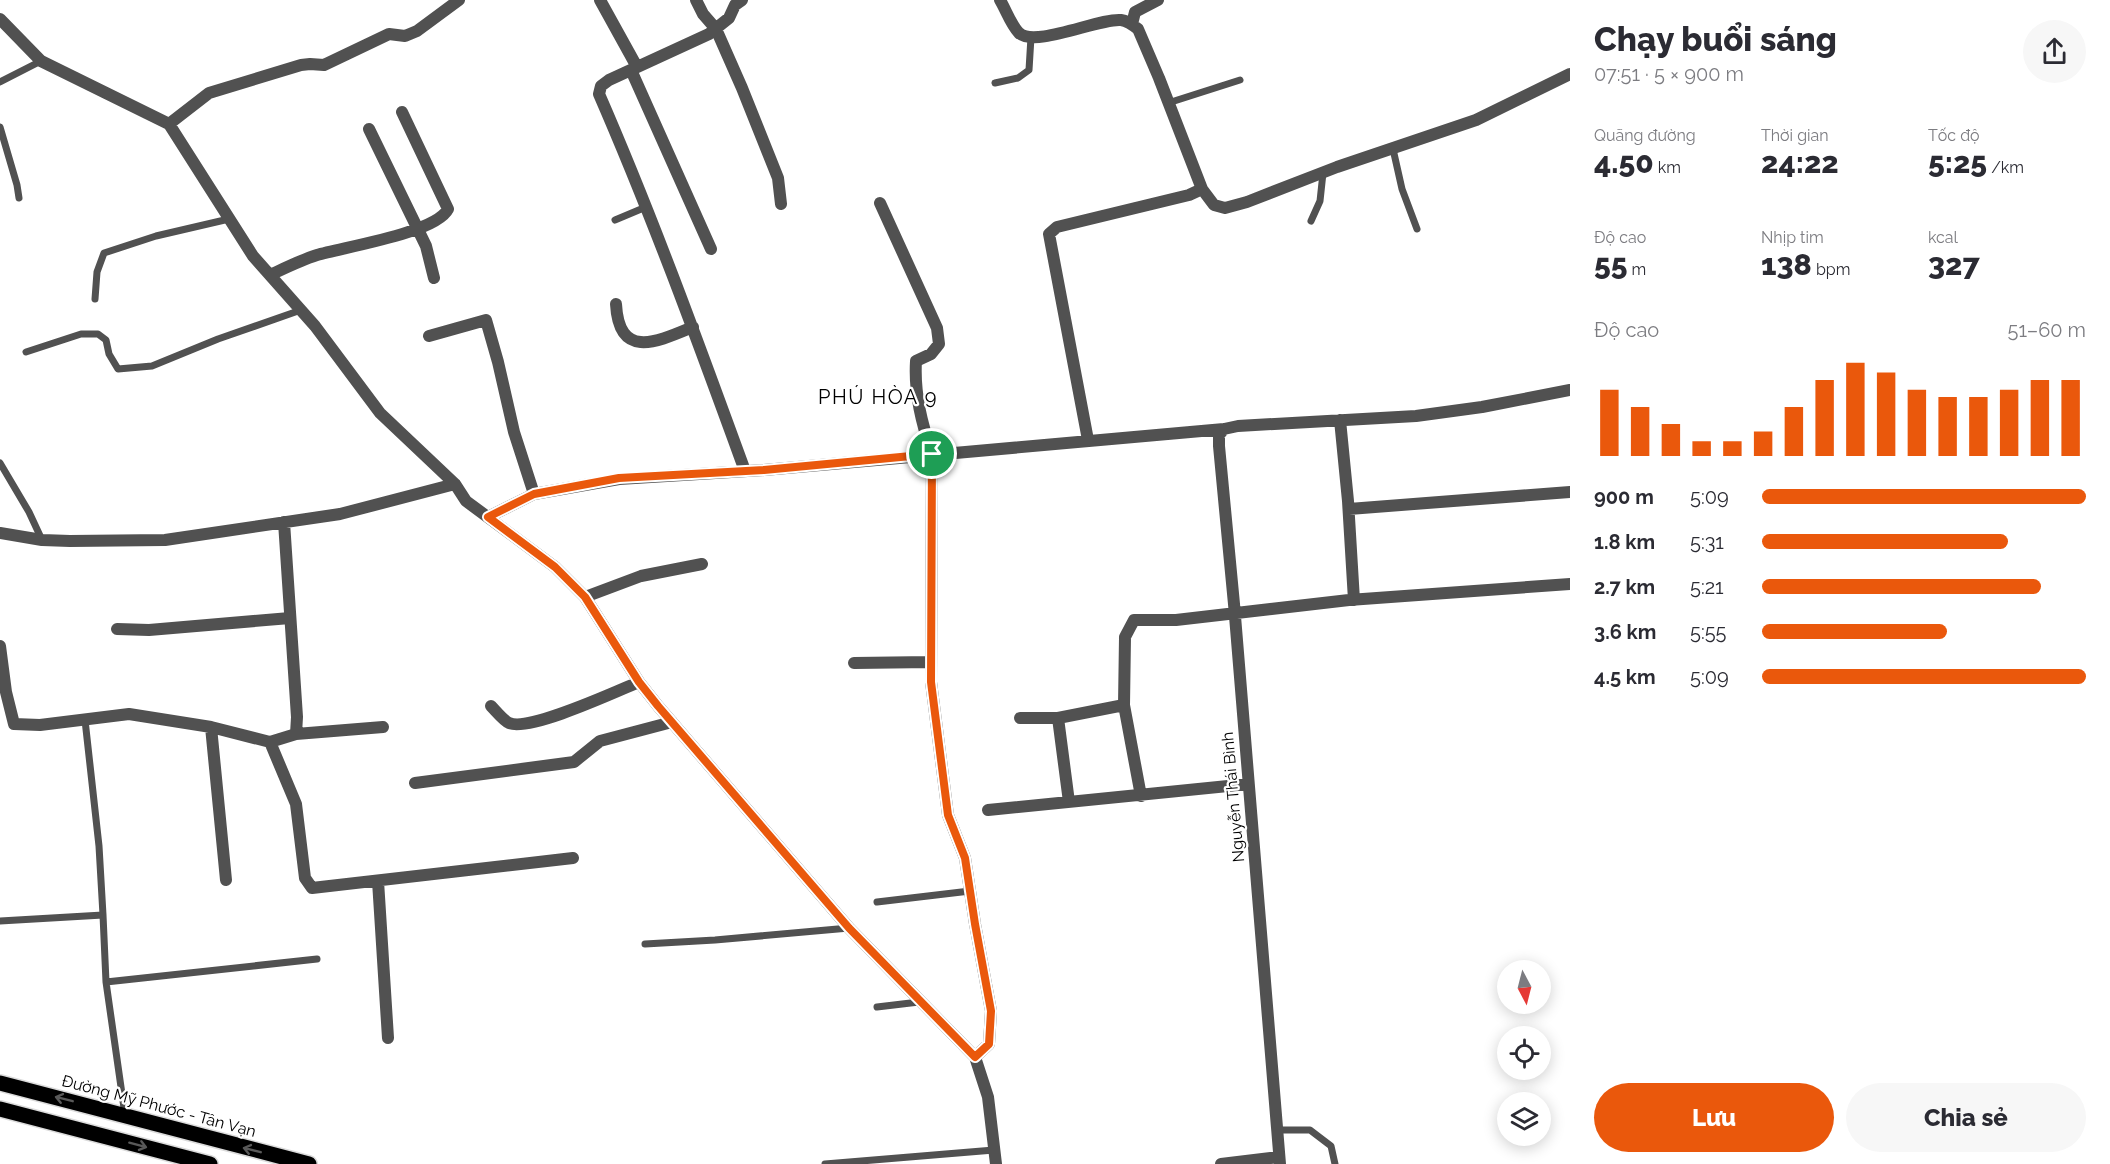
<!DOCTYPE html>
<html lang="vi">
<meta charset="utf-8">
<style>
body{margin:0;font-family:Raleway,sans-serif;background:#f7f7f7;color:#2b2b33;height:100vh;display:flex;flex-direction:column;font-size:22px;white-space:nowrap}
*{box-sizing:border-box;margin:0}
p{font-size:20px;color:#7c7c81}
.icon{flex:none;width:33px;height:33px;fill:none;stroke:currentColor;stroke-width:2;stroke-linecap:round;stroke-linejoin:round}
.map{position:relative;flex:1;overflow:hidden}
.drawer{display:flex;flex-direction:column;background:#fff;width:540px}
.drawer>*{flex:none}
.needle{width:39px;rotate:173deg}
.buttons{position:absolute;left:1497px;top:960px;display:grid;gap:12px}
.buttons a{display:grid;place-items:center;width:54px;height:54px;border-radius:50%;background:#fff;box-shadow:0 3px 15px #0003;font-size:30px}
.pin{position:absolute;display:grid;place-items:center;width:51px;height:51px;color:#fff;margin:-26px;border:3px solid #fff;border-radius:50%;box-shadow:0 2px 6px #0007}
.round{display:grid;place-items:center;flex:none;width:63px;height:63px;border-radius:32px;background:#f7f7f7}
.head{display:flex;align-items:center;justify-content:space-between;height:102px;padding:0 24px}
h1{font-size:33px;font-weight:800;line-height:45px}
.stats{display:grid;grid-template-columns:repeat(3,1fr);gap:9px;height:102px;padding:6px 24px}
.stats div{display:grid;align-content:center}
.stats b{font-size:30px;font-weight:800}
.stats small{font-size:16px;font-weight:400}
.stats p{font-size:16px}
.chart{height:168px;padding:12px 24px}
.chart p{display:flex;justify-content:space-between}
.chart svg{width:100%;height:108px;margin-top:6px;stroke:#ea580c;stroke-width:6}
.primary-button{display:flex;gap:12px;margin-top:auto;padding:12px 24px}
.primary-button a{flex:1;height:69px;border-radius:36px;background:#ea580c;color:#fff;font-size:24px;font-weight:800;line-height:69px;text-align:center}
.primary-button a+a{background:#f7f7f7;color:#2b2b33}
ul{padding:0 24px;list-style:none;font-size:20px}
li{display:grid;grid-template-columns:96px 72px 1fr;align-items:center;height:45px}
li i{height:15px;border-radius:8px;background:#ea580c}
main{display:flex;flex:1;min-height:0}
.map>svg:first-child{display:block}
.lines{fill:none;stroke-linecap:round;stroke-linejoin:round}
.primary-casing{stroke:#dbdbdb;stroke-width:18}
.lane{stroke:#515151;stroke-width:7}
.street{stroke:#515151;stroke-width:12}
.primary{stroke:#000;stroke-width:15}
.oneway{stroke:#595959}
.route-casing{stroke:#fff;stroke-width:12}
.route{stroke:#ea580c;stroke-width:8}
.labels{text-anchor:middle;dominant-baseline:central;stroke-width:4.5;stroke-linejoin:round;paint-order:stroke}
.street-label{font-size:16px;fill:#000;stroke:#fff}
.quarter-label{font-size:20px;letter-spacing:1.5px;fill:#000;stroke:#fff}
</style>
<main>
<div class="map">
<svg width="1570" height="1164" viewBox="0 0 1570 1164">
<rect width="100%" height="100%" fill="#fff"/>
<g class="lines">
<defs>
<path id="primary" d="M 0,1083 L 309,1164
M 0,1109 L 210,1164"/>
</defs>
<use href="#primary" class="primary-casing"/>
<path class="lane" d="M 0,82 L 41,61
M 995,83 L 1018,78 L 1029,70 L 1031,37
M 1168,103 L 1240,80
M 0,127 L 17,185 L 19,198
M 1393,149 L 1402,189 L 1417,229
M 615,220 L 646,207
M 1311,221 L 1320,201 L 1323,173
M 95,299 L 97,272 L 104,253 L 156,236 L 229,219
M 26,352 L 81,334 L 98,334 L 106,340 L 109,354 L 118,369 L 152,366 L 218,339 L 301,310
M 0,463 L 29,512 L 42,540
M 85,720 L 99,846 L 103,915
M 877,902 L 970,891
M 0,921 L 103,915 L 106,982 L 125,1115
M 645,944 L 715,940 L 849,928
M 106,982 L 317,959
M 877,1007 L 919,1002
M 1276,1130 L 1310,1130 L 1331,1146 L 1335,1164
M 825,1164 L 994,1150"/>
<path class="street" d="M 600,0 L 637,67
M 696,0 L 703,14 L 716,29 L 742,88 L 778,178 L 781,204
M 742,0 L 735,5 L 729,18 L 709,34 L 609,80 L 601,86 L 599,94 C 653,218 699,345 745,471
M 1000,0 C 1006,10 1011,25 1019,33 C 1035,48 1099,18 1121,20 C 1128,21 1133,25 1138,29 L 1159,78 L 1202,189 L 1214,205 L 1225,208 L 1247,202 L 1337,167 L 1476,120 L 1570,74
M 0,19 L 41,61 L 169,124 L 253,256 L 315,326 L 380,413 L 455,484 L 466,501 L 555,567 L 585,597 L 639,682 L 658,706 L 849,928 L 975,1057 L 988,1097 L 996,1164
M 1132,24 L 1135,12 L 1158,0
M 631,70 L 711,249
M 169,124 L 209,93 L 301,65 L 310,64 L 324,65 L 389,34 L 405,36 L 417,31 L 459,0
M 369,129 L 426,246 L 434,278
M 880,203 L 937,328 L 939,344 L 931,354 L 916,361 C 914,394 922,424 932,454 L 931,682 L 948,815 L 965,858 L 975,924 L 991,1011 L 989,1044 L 975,1057
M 270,275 C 285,268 301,260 317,255 C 344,247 436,233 448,209 L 402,112
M 616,304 C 619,360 657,342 693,327
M 429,336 L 486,320 L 498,362 L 514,432 L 534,494
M 1340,420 L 1348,501 L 1354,600
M 1224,429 L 1219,435 L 1219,446 L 1234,604 L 1280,1164
M 1088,440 L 1049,234 L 1057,227 L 1189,195 L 1202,189
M 1349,509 L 1570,492
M 488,517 L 534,494 L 619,479 L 764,470 L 1224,429 L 1238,426 L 1416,416 L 1482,407 L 1570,390
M 284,522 L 297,717 L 296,734
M 0,533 L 42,540 L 70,541 L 165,540 L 340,514 L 455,484
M 585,597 L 641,576 L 702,564
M 117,629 L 149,630 L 290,618
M 0,646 L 6,692 L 14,724 L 40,725 L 129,714 L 211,727 L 270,742 L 296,734 L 383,727
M 854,663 L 931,662
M 1124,705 L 1125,637 L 1134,620 L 1176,620 L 1349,600 L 1570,584
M 491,706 C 496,711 503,720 509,723 C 529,732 615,692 639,682
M 1020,718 L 1058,718
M 211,727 L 226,880
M 270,742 L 296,804 L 305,878 L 312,888 L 573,858
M 415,783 L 574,762 L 600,741 L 672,722
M 1069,802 L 1058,718 L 1124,705 L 1141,796
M 988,810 L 1248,784
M 378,881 L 388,1038
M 1221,1164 L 1279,1157"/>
<use href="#primary" class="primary"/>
</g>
<defs><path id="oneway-shaft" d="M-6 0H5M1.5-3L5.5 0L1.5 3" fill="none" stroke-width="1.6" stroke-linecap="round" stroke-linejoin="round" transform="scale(1.5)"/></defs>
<g class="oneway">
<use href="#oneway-shaft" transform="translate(64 1099) rotate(-166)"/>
<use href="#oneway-shaft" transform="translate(138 1145) rotate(15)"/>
<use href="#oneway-shaft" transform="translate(252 1150) rotate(-166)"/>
</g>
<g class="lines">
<defs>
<path id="route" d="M 932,454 L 931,682 L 948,815 L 965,858 L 975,924 L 991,1011 L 989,1044 L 975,1057 L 849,928 L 658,706 L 639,682 L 585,597 L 555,567 L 488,517 L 534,494 L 619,478 L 764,470 Z"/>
</defs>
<use href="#route" class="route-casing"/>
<use href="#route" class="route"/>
</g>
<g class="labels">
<g class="street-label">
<text transform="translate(1233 797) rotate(-95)">Nguyễn Thái Bình</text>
<text transform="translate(159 1106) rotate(15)">Đường Mỹ Phước - Tân Vạn</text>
</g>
<g class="quarter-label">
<text x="878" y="397">PHÚ HÒA 9</text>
</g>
</g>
</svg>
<div class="buttons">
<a><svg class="needle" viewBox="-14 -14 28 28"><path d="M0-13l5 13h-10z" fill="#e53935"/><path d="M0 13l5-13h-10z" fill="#7c7c81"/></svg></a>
<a><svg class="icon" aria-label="locate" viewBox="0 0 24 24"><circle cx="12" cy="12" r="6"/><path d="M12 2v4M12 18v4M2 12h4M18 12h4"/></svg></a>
<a><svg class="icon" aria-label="layers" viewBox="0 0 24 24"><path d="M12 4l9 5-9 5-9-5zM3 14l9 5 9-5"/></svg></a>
</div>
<div class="pin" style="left:932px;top:454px;background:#1e9e55"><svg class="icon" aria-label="arrive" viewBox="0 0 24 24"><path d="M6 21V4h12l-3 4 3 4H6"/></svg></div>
</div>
<section class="drawer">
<div class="head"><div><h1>Chạy buổi sáng</h1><p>07:51 · 5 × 900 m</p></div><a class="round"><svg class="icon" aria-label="share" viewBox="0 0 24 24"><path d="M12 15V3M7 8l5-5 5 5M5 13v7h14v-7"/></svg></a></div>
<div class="stats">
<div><p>Quãng đường</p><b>4.50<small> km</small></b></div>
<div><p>Thời gian</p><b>24:22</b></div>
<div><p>Tốc độ</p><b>5:25<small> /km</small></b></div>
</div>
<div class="stats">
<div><p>Độ cao</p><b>55<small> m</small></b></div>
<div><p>Nhịp tim</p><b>138<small> bpm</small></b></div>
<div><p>kcal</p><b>327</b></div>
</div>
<div class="chart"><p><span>Độ cao</span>51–60 m</p>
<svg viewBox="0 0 160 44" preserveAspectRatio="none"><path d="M5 44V17M15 44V24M25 44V31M35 44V38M45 44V38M55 44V34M65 44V24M75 44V13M85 44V6M95 44V10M105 44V17M115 44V20M125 44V20M135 44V17M145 44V13M155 44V13"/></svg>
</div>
<ul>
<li><b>900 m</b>5:09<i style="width:100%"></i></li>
<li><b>1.8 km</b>5:31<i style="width:76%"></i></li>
<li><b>2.7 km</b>5:21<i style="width:86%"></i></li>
<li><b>3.6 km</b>5:55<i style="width:57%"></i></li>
<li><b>4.5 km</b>5:09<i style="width:100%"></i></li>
</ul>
<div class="primary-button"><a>Lưu</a><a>Chia sẻ</a></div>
</section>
</main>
